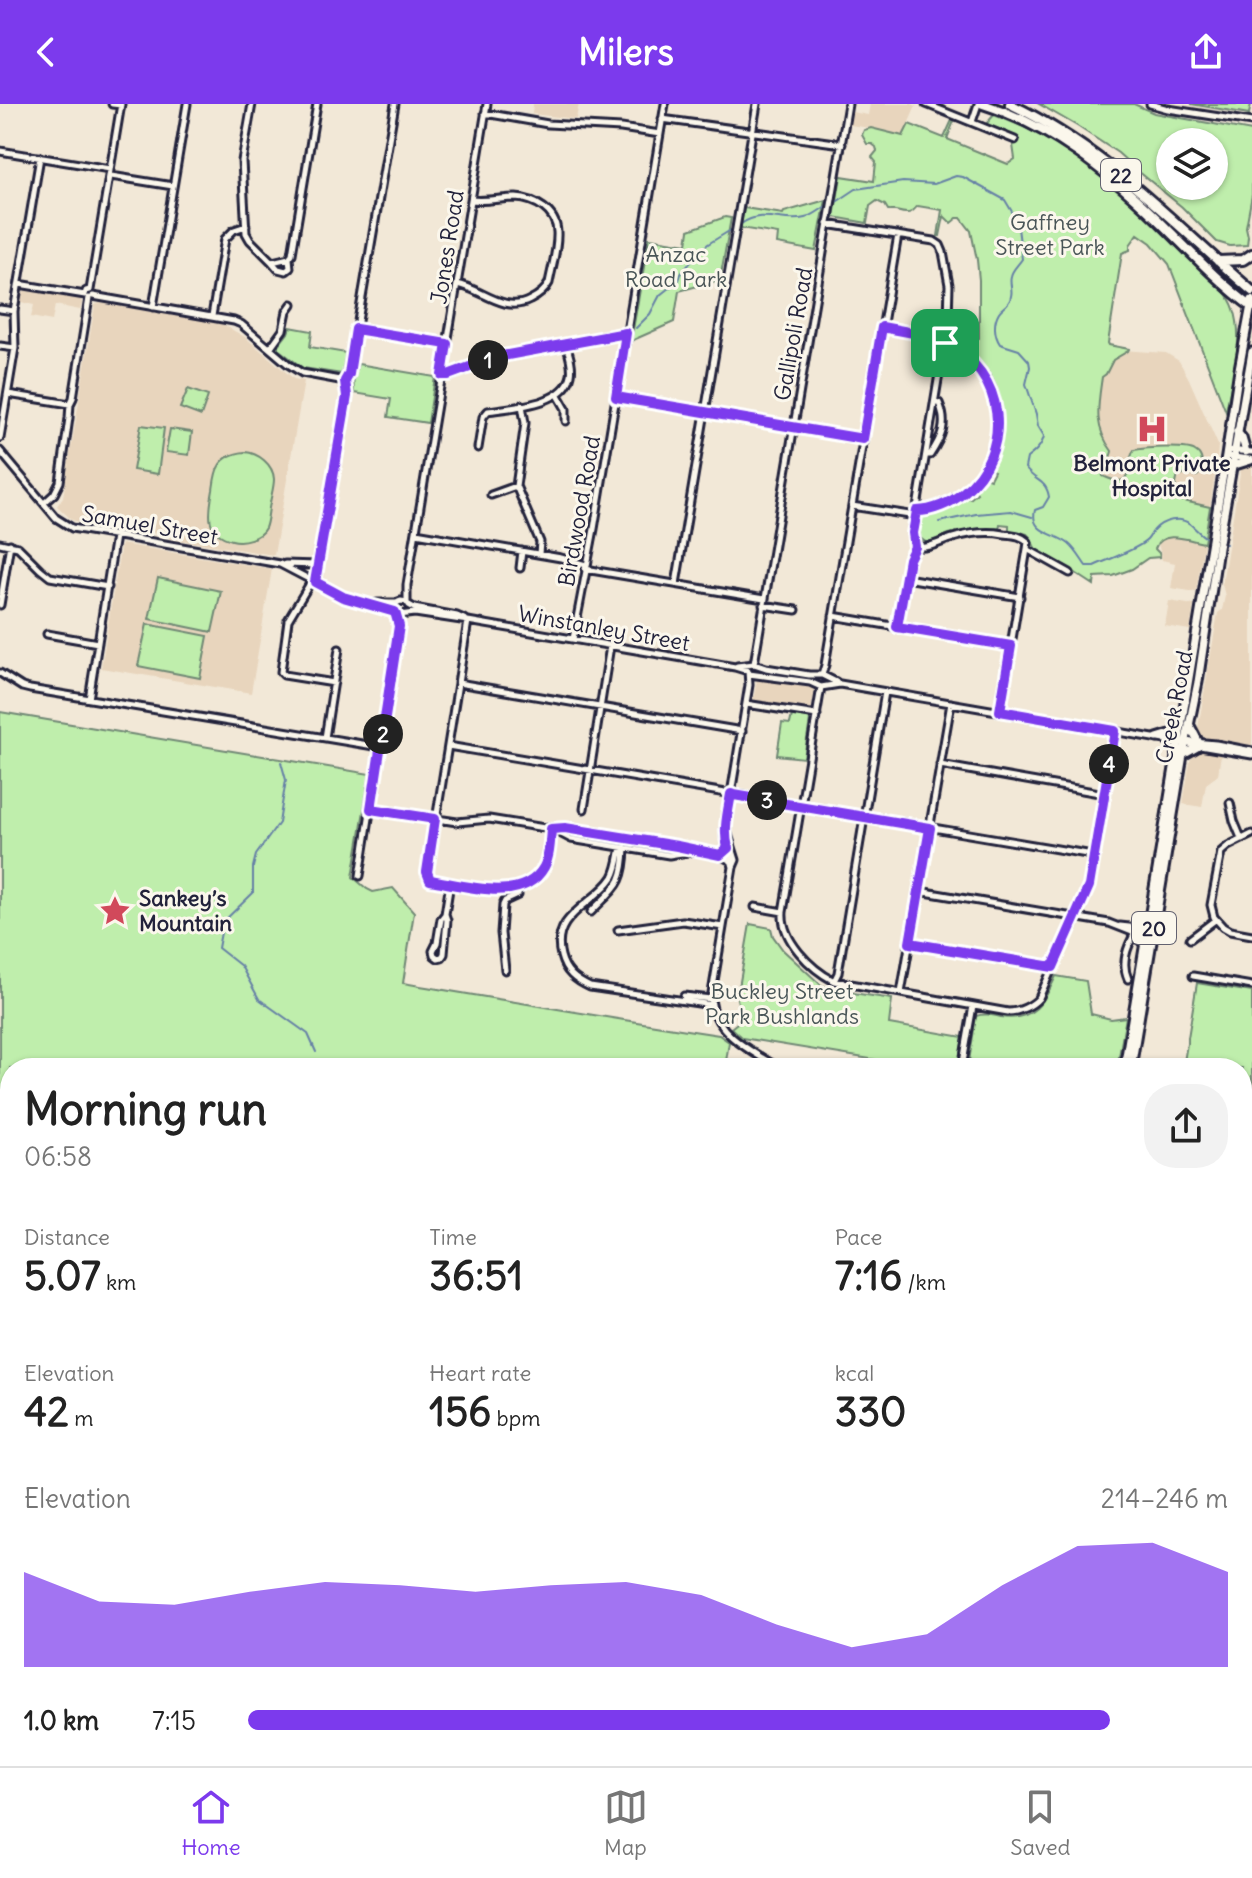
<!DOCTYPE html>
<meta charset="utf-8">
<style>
body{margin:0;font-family:Delius,sans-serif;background:#f2f2f2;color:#222;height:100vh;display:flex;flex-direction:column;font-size:30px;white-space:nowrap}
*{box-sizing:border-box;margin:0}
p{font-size:26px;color:#767676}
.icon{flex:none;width:44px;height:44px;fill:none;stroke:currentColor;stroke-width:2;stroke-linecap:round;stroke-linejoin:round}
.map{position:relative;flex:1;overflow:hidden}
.side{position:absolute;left:0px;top:954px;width:1252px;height:708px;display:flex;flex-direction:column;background:#fff;border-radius:32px 32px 0 0;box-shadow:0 2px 6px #0004}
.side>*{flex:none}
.buttons{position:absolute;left:1156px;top:24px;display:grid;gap:16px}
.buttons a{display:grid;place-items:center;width:72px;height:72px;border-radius:50%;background:#fff;box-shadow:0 2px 6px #0004;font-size:40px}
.pin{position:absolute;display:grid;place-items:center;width:68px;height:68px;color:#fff;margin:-34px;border-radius:16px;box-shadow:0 4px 12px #0006}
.km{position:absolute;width:40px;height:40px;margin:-20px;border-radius:50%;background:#222;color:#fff;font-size:22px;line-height:40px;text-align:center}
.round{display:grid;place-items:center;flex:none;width:84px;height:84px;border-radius:32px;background:#f2f2f2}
.head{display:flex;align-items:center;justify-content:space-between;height:136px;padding:0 24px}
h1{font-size:44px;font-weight:800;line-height:60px}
.stats{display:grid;grid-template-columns:repeat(3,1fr);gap:12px;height:136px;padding:8px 24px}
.stats div{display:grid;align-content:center}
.stats b{font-size:40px;font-weight:800}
.stats small{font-size:22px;font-weight:400}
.stats p{font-size:22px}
.chart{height:224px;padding:16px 24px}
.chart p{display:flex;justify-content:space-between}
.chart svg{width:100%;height:144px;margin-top:8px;fill:#7c3aed;opacity:.7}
ul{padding:0 24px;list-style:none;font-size:26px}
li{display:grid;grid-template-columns:128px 96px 1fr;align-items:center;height:60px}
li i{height:20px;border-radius:10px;background:#7c3aed}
header{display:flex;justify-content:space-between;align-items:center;height:104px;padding:0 24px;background:#7c3aed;color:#fff;font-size:36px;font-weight:800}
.tab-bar{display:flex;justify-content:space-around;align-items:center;height:112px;border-top:2px solid #e0e0e0;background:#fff;font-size:22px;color:#767676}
.tab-bar a{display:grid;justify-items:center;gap:4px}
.tab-bar .current{color:#7c3aed}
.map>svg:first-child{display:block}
.built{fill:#e8d5bd}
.green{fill:#bfeeac;stroke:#708874;stroke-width:2;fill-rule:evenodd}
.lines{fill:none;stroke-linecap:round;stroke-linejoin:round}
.stream{stroke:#6681a6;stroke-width:2}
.minor-casing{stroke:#22223b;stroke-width:11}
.major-casing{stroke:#22223b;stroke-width:13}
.highway-casing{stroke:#22223b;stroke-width:14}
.minor{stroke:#fbf7ec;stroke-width:5}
.major{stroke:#fbf7ec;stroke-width:7}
.highway{stroke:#fbf7ec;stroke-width:8}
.route-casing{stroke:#fff;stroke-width:16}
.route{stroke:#7c3aed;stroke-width:10}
.labels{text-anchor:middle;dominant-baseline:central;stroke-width:6;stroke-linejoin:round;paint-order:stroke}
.shield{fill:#fbf7ec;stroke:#636270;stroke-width:2}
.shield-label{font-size:20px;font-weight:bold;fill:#22223b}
.park-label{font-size:22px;fill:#495557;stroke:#fbf7ec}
.street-label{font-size:22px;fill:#22223b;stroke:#fbf7ec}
.poi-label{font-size:22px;font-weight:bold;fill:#22223b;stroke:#fbf7ec}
</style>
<header><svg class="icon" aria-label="back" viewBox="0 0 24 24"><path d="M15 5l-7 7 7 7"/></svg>Milers<svg class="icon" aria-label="share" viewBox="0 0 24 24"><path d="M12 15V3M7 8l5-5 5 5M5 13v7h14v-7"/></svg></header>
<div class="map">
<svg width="1252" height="1662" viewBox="0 0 1252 1662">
<rect width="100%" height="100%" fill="#f2e8d7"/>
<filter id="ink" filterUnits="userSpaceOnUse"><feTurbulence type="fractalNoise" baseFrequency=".0125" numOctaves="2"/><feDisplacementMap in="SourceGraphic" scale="16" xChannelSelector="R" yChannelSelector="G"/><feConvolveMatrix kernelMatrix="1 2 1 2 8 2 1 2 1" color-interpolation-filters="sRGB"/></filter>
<g filter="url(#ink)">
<path class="built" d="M 533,0 L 579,0 L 576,15 L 532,10 Z
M 870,0 L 912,0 L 916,2 L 903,32 L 883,29 L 883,26 L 850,21 L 852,8 L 868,11 Z
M 26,186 L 80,195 L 82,198 L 80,206 L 55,201 L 52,217 L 31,213 L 34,201 L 21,198 L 23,188 Z
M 100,199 L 222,220 L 245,233 L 294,275 L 304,277 L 274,451 L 173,435 L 161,430 L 125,423 L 81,419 L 72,416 L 57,402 L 63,393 L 95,201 Z
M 1107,245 L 1166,249 L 1179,257 L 1189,275 L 1218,341 L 1217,357 L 1210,403 L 1085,377 Z
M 1252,361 L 1252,642 L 1202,633 L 1199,629 L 1198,624 L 1218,509 L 1222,506 L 1225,492 L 1222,480 L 1241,364 L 1242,362 Z
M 1156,430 L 1204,439 L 1196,488 L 1171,484 L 1175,459 L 1162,456 Z
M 121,440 L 272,465 L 251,589 L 101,564 Z
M 1169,497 L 1194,501 L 1190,526 L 1165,522 Z
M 757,575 L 815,584 L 811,607 L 753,598 Z
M 1199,647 L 1221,650 L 1218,671 L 1206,680 L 1202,703 L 1183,700 L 1190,657 L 1194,650 Z"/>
<path class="green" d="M 1039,0 L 1134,0 L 1154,9 L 1252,27 L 1252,91 L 1246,123 L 1248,132 L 1247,141 L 1230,142 L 1217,138 L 1182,103 L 1138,67 L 1118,49 L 1077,22 ZM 1170,38 L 1214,38 L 1214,82 L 1170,82 Z
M 1191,0 L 1251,0 L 1249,10 Z
M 994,11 C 1017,20 1040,29 1061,42 C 1110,73 1154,117 1195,159 C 1208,172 1228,186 1234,205 C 1245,237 1231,276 1226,308 L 1169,160 L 1151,139 L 1138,130 L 1130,141 L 1130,146 L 1122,149 L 1108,239 L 1109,241 L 1129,245 L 1128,247 L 1113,256 L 1106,270 L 1102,273 C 1098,302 1093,322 1112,347 C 1111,357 1100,362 1103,372 C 1136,388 1124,361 1134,346 C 1145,344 1187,341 1195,347 C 1200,350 1201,353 1202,358 L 1200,363 L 1200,369 L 1197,372 L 1178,370 L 1175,385 L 1178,393 L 1175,395 L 1210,403 L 1204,439 C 1188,436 1162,425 1155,445 L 1159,449 L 1160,453 L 1148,454 L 1132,465 L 1113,472 L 1095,473 L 1094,481 L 1071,466 L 1036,446 L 1030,433 L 1027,430 L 1009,426 L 1009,421 L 1000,420 L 999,425 L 976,425 L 949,430 L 927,439 L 920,434 L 918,419 L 921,413 L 950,403 L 966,392 L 970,395 L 977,389 L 974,385 L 985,373 L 990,375 L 994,367 L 989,365 C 1005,339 1006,291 987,267 C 980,256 968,249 958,242 L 954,237 L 968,239 L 970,233 L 979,234 L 979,176 L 977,156 L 971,127 L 961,114 L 957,114 L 951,119 L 944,112 L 940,132 L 938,132 L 942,106 L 918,102 C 915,104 914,107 911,108 C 905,112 895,105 888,106 L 885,101 L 877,97 L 870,102 L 867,119 L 834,113 L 841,72 L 874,77 L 876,58 L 872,53 L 877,47 L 876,43 L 872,40 L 867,40 L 862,31 L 864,26 L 871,24 L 903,32 L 909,20 L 944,34 L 952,16 L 954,17 L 947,35 L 1008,60 L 1015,55 L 1013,41 L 1017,35 L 987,22 L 987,19 Z
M 826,96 L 816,147 L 777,140 L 778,130 L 740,124 L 744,104 L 783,110 L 784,108 Z
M 725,113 L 731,114 L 720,176 L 679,187 L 674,218 L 631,237 L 649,134 L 687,140 L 689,126 Z
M 290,223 L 312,227 L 310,243 L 346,249 L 342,270 L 303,264 L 278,245 L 278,242 L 288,229 Z
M 358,260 L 435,273 L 428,319 L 388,313 L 391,295 L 354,289 C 353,278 353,270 358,260 Z
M 188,285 L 208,292 L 201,312 L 180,304 Z
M 141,321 L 164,324 L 158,370 L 133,366 Z
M 170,325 L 192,328 L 189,351 L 166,348 Z
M 245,348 C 258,349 273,360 274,375 C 274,383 271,392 270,399 C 268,407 268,417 265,424 C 260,434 243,439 232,436 C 204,429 209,408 213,386 C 214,379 215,368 219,362 C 224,353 235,349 245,348 Z
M 158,474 L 221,487 L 212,528 L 149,515 Z
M 147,520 L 208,532 L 200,574 L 138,562 Z
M 0,608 L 370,670 L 353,773 L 367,785 L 373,788 L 393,784 L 414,808 L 403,879 C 509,897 614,915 719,931 L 729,938 L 725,964 L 10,964 L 10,1396 L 0,1392 Z
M 792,611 L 809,614 L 810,616 L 804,654 L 777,651 L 782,619 L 790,620 Z
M 750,820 L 771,824 L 773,832 L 783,846 L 821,881 L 834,886 L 892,895 L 889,920 L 963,933 L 958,964 L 925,964 L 742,934 L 731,924 L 742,915 L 737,895 Z
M 1056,872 L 1086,877 L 1091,910 L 1111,915 L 1126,913 L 1117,964 L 968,964 L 976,912 C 984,909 992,911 1001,913 C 1034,918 1044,898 1056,872 Z
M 1197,879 L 1252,888 L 1252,1049 L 1242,1047 L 1242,964 L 1183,964 Z
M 1252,1052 L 1252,1124 L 1242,1134 L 1242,1083 Z
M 1242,1279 L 1252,1281 L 1252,1411 L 1242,1410 Z
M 186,1652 L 402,1652 L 406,1662 L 175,1662 Z
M 610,1652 L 675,1652 L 674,1662 L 608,1662 Z
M 721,1652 L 808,1652 L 807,1662 L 787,1660 L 783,1662 L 717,1662 Z"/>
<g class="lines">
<path class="stream" d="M 835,99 L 856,85 L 903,78 L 934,80 L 956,72 L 963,73 L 1005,96 L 1017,116 L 1022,155 C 1018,161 1012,166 1011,172 C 1009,179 1013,186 1011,192 C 1010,201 1003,202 999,208 C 993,218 994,231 1000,240 L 1019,246 L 1029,257 L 1030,263 L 1026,280 L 1036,310 L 1038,322 L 1044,332 C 1042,342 1035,348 1027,354 L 1025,364 C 1035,378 1046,375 1049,393 L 1043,403 L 1035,406 C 1029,429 1056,429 1069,440 C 1076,446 1081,455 1086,462 L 1094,462 C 1107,456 1138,445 1147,436 C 1150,433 1151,429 1154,426 C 1163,416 1180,412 1190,420 C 1195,424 1199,429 1205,433
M 741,120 C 764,104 782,120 805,114 C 813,112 821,105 828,101
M 636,224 L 650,210 L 660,191 L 679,176 L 681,170 L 699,148 L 708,140 L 734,124
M 939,418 L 976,410 L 1011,407 L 1032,413
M 1224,440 L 1226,440
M 281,658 L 286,676 L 279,719 L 256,751 L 253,763 L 253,789 L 223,818 L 218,844 L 241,862 L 259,895 L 308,930 L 316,948
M 1242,1117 L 1252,1100
M 0,1338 L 10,1344
M 731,1662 L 733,1652"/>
<defs>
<path id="minor" d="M 112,0 L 121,1
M 252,0 L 242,57 L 246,129 L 250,136 L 272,158 L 289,154
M 926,0 L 1015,36
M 1150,0 L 1168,5 L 1252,18
M 485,9 L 548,20 L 621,24 L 660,30
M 662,15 L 842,40
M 972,18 L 978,0
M 0,47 L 110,65
M 111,72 L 173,82
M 827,120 L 934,137 L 940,141 L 943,148 L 949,181 L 948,215 L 914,422 L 915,443 L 909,455 L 897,523
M 272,158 L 278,165 L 286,167 L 290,164 L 289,154 L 292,150 L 317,0
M 19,180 L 85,191
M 457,180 C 482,185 504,210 530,196 C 538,192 545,187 549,179 C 552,163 558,144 557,128 C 556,107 535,95 516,94 C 501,94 486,98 471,96
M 85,191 L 86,187 L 90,186 L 121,0
M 93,192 L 234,217 L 241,220 L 288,260 L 302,269 L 345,277
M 153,203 L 187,0
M 0,205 L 14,207
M 212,212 L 225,135 L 234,126 L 246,122
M 882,223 L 945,235
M 356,225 L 447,240
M 946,232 L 968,236
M 0,242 L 15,244
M 270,244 L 283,226 L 287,207 L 292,200
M 442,271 L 452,271 L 497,253 L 626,229
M 8,290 L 70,300
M 558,291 L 566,305 L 566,317
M 616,293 L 863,335
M 522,301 L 525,319 L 516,382 L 540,438 L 539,450
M 0,334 L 15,244 L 14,207 L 40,53
M 478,344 L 483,313 L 488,307 C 513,303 565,301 571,271 C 573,261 569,250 566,240
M 1227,346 L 1252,348
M 0,347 L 56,414 L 72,424 L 280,460 L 343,493 L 385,504 L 399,511 L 415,509 L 468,517 L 735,563 L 748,567 L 749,581 L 725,726 L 725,733 L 733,763
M 927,351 L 930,351 C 942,333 948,320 939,299 L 935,298
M 1226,352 L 1249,355
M 491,391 L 516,382
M 44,399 L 54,390 L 60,378 L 69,314 L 70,300 L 73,294 L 89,194
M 852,402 L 916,412
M 917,407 C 925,407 932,404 940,401 C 986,385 1007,336 993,291 C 986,269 967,254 949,241 L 945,239
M 416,429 L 561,454 L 586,461
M 0,439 L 18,443 L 40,465 L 50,473 L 108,483
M 915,443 C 930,445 939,438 953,434 C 970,429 987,427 1004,430 C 1014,431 1021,431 1028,438 L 1027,445 L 1070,469
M 285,460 L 317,461
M 520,464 L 522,447
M 585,465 L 764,495
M 906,474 L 1020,493
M 312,476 L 288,516 L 281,568 L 284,571 L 334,579
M 315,478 L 347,292 L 345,277 L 349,270 L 395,0
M 676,480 L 757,0
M 377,499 L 397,499
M 407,499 L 407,481 L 487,0
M 0,501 L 10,440
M 409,501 L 414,504 L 457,512 L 464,515
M 763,501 L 796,506
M 395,508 C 394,503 396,498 401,497 L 407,498
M 833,512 L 1011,542
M 468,517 L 427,772 L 430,776 C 463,781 523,801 544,763 C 550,752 550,737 551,725
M 47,530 L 98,539
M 573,535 L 594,425 L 665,0
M 754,560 L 848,0
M 737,562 L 754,560 L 766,564 L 809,571 L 822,571 L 836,578
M 0,569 L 22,583 L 30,585 L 380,643
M 749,570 L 810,578 L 821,583 L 840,580 L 1252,651
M 822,571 L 825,561 L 898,131
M 458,579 L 742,627
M 821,583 L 783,808 C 781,836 811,865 834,877 L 1008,908 C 1019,908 1032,902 1039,894 L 1089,782 L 1115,627
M 89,595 L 115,432
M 746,600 L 817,611
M 1000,607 L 1027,445
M 325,634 L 339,545
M 1183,637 L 1216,640 L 1252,647
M 448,642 L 1093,751
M 940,661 L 1105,690
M 1230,699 L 1234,717 L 1241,734
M 371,705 L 457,718 L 489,715 L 551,725 L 565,724 L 677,742 L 720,751 L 731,757
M 584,705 L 610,542
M 726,724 L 736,756 L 733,763 L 711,895 C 715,931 752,947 779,964
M 552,725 L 571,735 L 669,751 L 694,747
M 1252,730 L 1228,742 L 1221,748 L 1211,801 L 1214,813 L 1223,823 L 1230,827 L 1252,831
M 621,743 C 619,753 618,764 613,773 C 595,801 550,810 561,852 C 565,868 575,876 590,883 L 712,901
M 360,772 L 399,522 L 397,510
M 919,787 L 1109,819 L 1132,828 L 1144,841
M 755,803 L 783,808
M 591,808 C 616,782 624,782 625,743
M 445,810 L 447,816 L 444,850 L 442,853 L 438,854 L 434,851 L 433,847 L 437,839 L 441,815 L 445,810 L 450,779
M 1120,822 L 1138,824
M 618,826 L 683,817 L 723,823
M 1190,835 L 1215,816
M 910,839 L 1053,863
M 505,866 L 501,829 L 503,801 L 505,797 L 518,791 L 517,784
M 1193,872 L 1252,882
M 1128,875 C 1118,853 1134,827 1149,812
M 834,877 L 838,869 L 885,588
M 901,889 L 951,599
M 684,892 L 711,895
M 962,964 L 973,902
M 1242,1172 L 1252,1172
M 1242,1253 L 1252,1254
M 0,1397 L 10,1403
M 1242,1433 L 1252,1435
M 0,1460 L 4,1433 L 10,1420
M 1242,1474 L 1252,1475
M 1242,1514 L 1252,1515
M 0,1542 L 10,1538
M 1242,1594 L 1252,1596
M 1242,1640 L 1252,1642
M 136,1652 L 145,1662
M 1035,1652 L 1097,1662
M 698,1662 L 700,1652
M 868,1662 L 870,1652
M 1174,1662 L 1176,1652"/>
<path id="major" d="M 1237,328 L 1242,334 L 1246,348
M 1232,362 L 1251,356
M 1189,620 L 1198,637
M 1157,634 L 1170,630 L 1180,624
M 1183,651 L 1199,642
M 1124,964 L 1226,352 L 1239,265 L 1252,196
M 1131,964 L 1183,651 L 1198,578 L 1218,444 L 1252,248
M 1242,1546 L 1252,1548
M 0,1621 L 10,1624
M 63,1652 L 75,1662
M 1006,1662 L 1008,1652
M 1014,1662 L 1015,1652"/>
<path id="highway" d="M 983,0 C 1051,22 1106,66 1157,115 C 1188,145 1217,177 1252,203
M 1010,0 C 1106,45 1173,119 1252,187
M 1218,157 L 1243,156 L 1252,150"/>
</defs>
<use href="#minor" class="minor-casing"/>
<use href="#major" class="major-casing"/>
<use href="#highway" class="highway-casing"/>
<use href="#minor" class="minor"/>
<use href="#major" class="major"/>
<use href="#highway" class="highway"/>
</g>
</g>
<g class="lines" filter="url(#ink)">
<defs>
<path id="route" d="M 882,223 L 945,235 L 945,239 C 1006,268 1015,347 963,389 C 951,399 932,407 917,407 L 913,429 L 915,443 L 909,455 L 897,523 L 1011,542 L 1000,607 L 1115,627 L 1089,782 L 1053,863 L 910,839 L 930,724 L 734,691 L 731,690 C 728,708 723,726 728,744 L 720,751 L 677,742 L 565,724 L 551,725 C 550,737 550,752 544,763 C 523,801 463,781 430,776 L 427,768 L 435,715 L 371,705 L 399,522 L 395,508 L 343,493 L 315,478 L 347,292 L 345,277 L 349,270 L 356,225 L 447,240 L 442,271 L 448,271 L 497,253 L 626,229 L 616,293 L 863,335 Z"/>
</defs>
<use href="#route" class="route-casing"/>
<use href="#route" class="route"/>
</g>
<defs>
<symbol id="hospital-bare" viewBox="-9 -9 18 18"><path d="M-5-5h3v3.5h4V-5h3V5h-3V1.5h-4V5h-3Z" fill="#d1495b" stroke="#fbf7ec" stroke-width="2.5" paint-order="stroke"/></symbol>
<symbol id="sight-bare" viewBox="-9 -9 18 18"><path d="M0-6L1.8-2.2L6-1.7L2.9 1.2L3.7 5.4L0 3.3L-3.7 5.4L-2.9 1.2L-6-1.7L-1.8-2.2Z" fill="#d1495b" stroke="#fbf7ec" stroke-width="2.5" paint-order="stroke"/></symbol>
</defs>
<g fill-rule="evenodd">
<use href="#hospital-bare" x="1130" y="303" width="44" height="44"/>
<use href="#sight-bare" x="93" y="785" width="44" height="44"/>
</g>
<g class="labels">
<g class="shield">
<rect x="1101" y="55" width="40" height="32" rx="6"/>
<rect x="1132" y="808" width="44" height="32" rx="6"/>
</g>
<g class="shield-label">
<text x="1121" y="71">22</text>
<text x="1154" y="824">20</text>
</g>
<g class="park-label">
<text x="1050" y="118">Gaffney<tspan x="1050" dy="25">Street Park</tspan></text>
<text x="676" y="150">Anzac<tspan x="676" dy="25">Road Park</tspan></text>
<text x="782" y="887">Buckley Street<tspan x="782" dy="25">Park Bushlands</tspan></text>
</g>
<g class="street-label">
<text transform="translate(447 143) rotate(-81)">Jones Road</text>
<text transform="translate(793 230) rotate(-80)">Gallipoli Road</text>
<text transform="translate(579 407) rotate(-80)">Birdwood Road</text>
<text transform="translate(150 421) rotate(10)">Samuel Street</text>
<text transform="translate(604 524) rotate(10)">Winstanley Street</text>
<text transform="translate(1174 603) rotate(-79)">Creek Road</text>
</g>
<g class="poi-label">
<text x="1152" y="359">Belmont Private<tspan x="1152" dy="25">Hospital</tspan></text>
<text x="139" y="794" text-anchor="start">Sankey’s<tspan x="139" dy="25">Mountain</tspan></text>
</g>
</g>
</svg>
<div class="buttons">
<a><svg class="icon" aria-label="layers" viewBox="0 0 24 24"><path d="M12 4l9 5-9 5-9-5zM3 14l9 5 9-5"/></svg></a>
</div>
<div class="pin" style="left:945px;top:239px;background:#1e9e55"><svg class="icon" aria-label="arrive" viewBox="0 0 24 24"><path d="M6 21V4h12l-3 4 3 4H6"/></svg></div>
<b class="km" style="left:488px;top:256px">1</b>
<b class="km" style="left:383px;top:630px">2</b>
<b class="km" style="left:767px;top:696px">3</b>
<b class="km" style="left:1109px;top:660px">4</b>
<section class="side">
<div class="head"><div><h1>Morning run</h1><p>06:58</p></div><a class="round"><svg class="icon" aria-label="share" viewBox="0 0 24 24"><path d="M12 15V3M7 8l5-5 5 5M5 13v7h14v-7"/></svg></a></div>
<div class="stats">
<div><p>Distance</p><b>5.07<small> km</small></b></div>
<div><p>Time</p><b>36:51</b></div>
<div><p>Pace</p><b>7:16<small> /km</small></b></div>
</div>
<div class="stats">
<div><p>Elevation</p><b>42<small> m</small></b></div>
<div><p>Heart rate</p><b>156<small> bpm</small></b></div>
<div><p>kcal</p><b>330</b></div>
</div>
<div class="chart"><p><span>Elevation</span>214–246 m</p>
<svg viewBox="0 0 160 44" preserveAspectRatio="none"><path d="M0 44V15L10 24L20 25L30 21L40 18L50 19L60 21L70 19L80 18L90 22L100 31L110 38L120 34L130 19L140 7L150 6L160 15V44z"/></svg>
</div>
<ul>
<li><b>1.0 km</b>7:15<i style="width:88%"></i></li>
</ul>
</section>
</div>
<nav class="tab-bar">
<a class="current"><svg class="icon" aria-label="home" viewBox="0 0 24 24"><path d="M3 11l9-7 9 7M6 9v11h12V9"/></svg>Home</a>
<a><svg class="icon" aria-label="map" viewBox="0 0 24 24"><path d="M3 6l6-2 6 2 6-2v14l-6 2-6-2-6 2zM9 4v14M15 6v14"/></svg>Map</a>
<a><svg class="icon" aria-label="saved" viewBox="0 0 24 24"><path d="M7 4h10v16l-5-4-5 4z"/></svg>Saved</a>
</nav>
